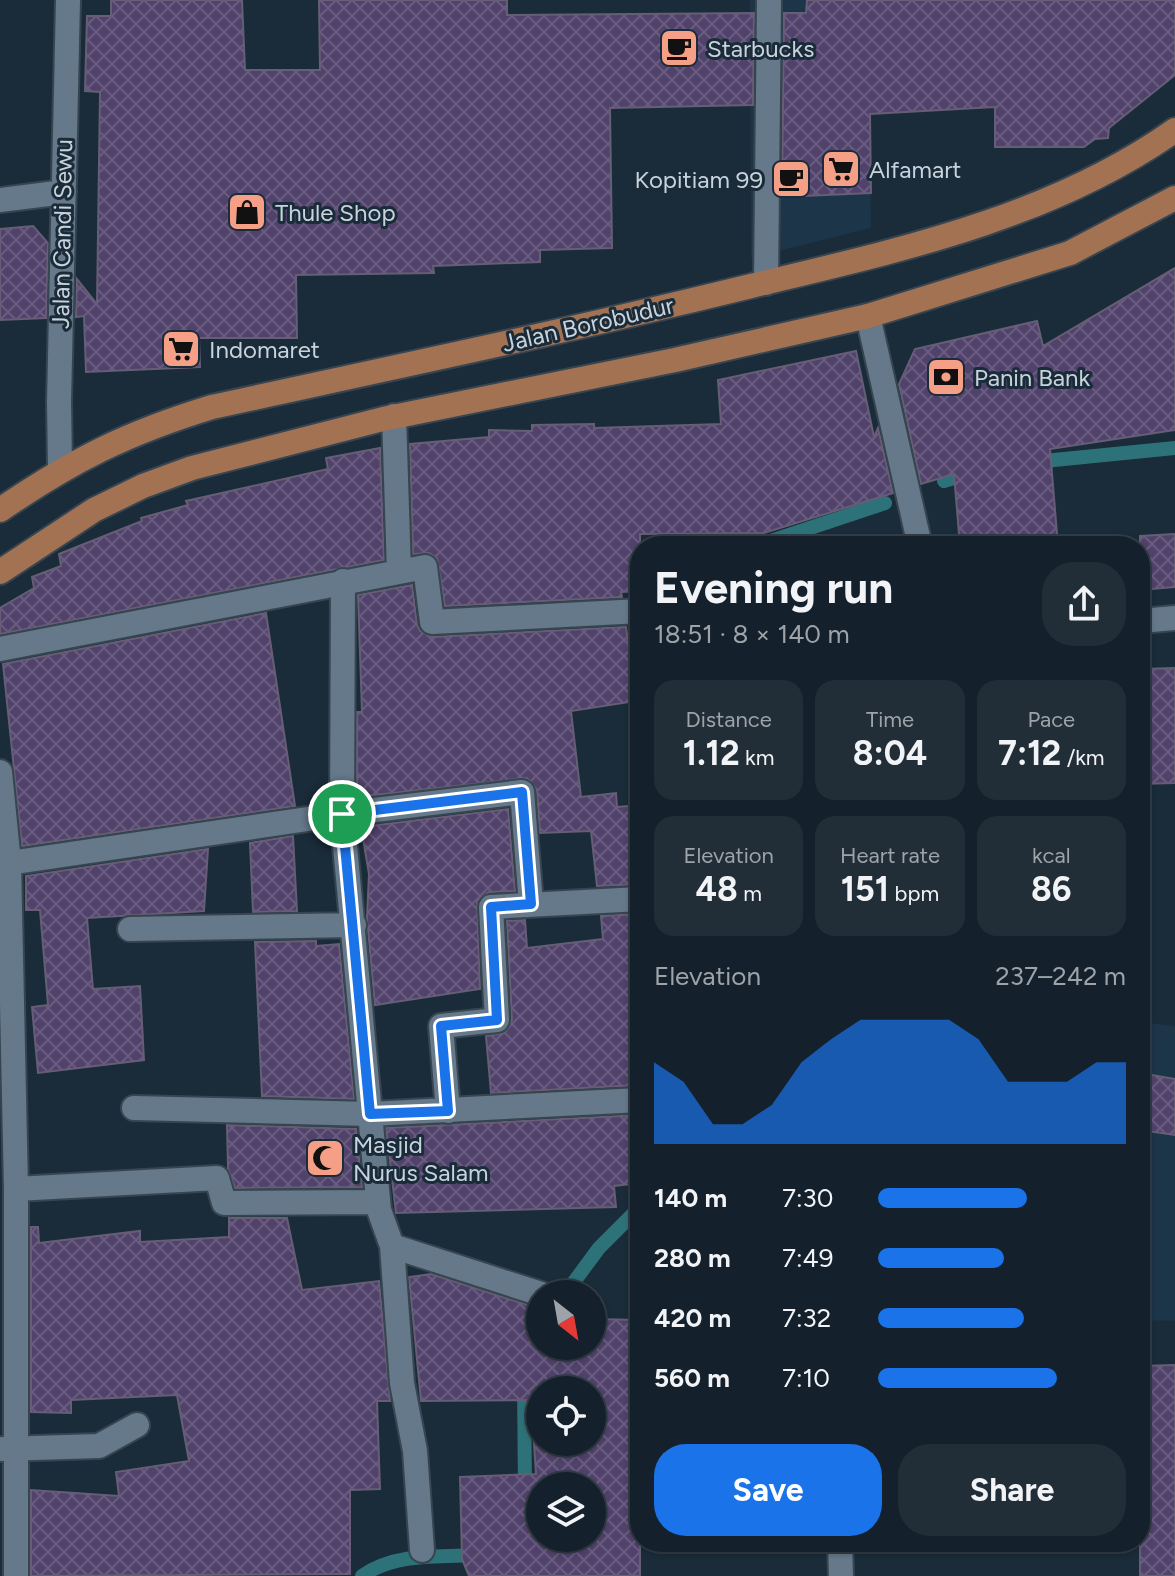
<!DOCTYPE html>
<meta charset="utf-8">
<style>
body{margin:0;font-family:Figtree,sans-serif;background:#212d37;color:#f1f3f6;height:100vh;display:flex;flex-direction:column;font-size:30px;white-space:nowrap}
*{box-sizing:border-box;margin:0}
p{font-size:26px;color:#9da3a9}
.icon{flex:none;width:44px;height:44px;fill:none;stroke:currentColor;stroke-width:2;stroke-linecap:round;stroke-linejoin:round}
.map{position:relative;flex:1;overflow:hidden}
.side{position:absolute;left:630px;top:536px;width:520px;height:1016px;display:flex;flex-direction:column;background:#14202b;border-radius:32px;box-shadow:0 2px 6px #0004,0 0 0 2px #333e47}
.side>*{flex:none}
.needle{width:52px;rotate:149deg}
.controls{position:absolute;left:526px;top:1280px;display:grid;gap:16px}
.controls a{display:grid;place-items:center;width:80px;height:80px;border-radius:50%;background:#14202b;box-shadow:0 2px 6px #0004,0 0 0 2px #333e47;font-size:40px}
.pin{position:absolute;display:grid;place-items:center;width:68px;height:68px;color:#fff;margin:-34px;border:4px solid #fff;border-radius:50%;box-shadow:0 2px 8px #0007}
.round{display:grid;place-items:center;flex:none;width:84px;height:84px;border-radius:32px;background:#212d37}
.headline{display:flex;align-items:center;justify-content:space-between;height:136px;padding:0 24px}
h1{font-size:44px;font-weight:700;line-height:60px}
.stats{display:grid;grid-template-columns:repeat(3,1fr);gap:12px;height:136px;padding:8px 24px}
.stats div{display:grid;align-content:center;border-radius:20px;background:#212d37;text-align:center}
.stats b{font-size:34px;font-weight:700}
.stats small{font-size:22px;font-weight:400}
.stats p{font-size:22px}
.chart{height:224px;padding:16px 24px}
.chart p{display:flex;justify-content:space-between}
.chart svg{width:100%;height:144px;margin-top:8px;fill:#1a73e8;opacity:.7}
.action{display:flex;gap:16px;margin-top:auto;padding:16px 24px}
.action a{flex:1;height:92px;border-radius:32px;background:#1a73e8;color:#fff;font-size:32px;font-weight:700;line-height:92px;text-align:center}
.action a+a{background:#212d37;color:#f1f3f6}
ul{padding:0 24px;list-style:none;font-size:26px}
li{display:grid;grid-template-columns:128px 96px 1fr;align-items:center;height:60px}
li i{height:20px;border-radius:10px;background:#1a73e8}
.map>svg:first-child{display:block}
.built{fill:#1d3548}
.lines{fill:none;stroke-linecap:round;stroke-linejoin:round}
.stream{stroke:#2e7279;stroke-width:14}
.building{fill:url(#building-cross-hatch);stroke:#655e74;stroke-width:2;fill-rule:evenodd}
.minor-casing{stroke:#374551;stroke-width:28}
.major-casing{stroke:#374551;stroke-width:28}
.minor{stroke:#65798a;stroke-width:24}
.major{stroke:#a37252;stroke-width:24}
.route-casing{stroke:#fff;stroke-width:16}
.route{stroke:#1a73e8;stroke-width:10}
.labels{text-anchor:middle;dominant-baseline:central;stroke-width:6;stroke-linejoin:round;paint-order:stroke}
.poi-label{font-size:24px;fill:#c8d3dc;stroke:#1a2b39;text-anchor:start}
.street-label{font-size:24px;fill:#c8d3dc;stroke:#1a2b39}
</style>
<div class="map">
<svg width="1175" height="1576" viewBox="0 0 1175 1576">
<defs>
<pattern id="building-cross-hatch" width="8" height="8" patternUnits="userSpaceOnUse" patternTransform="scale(2)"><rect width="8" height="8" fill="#51426b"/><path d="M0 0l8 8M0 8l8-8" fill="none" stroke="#695c80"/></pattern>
</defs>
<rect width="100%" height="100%" fill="#1a2b39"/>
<path class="built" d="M 750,0 L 869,0 L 871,228 L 751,258 Z
M 1140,1022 L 1175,1026 L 1175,1321 L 1140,1320 Z"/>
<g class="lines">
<path class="stream" d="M 1034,462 L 1175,448
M 944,481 L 970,473
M 756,546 L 885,503
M 565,1294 L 599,1248 L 640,1207
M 524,1381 L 525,1492
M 362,1576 C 396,1552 441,1557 481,1555"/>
</g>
<path class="building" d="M 111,0 L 242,0 L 245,70 L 320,70 L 319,0 L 507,0 L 507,15 L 754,13 L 753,105 L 610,108 L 612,248 L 540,250 L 540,262 L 433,266 L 434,273 L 296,275 L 297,338 L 199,338 L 200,367 L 86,372 L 84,316 L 76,317 L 77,279 L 97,304 L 100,92 L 85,91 L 87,16 L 111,16 Z
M 807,0 L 1175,0 L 1175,75 L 1109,128 L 1108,138 L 1095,139 L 1084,147 L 995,147 L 995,107 L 870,114 L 871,193 L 782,197 L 784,13 L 806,13 Z
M 33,226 L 48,243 L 46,318 L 0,320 L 0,229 Z
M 1175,268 L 1175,430 L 1050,449 L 1058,546 L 960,546 L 954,474 L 921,484 L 899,384 L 915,349 L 1037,321 L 1043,346 Z
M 856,351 L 874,437 L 878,428 L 893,493 L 764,533 L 640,534 L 640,591 L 621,592 L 622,597 L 445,606 L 437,558 L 429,553 L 413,554 L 410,444 L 489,437 L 489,430 L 532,431 L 532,425 L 594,424 L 594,428 L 721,424 L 718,380 Z
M 380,448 L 384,560 L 0,634 L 0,608 L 34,588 L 32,577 L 61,566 L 59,554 L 142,521 L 141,518 L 188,505 L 186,501 L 328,469 L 326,458 Z
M 1175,534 L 1175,587 L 1140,590 L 1140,536 Z
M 412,585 L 417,625 L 420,631 L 432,637 L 626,627 L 636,701 L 571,711 L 581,797 L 616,793 L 617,807 L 640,805 L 640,884 L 597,886 L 591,831 L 540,833 L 537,790 L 527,778 L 357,797 L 357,712 L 362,712 L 358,595 Z
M 266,613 L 295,806 L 22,846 L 3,664 Z
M 1175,668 L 1175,783 L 1140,784 L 1140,669 Z
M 508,809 L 515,891 L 489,892 L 477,901 L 480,989 L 375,1005 L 367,918 L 369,874 L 361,827 Z
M 293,836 L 297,911 L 253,912 L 250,843 Z
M 208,849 L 204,911 L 87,918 L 93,989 L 140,986 L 144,1060 L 38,1073 L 32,1007 L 48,1005 L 40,910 L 26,910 L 26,876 Z
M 640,914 L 640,1085 L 491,1093 L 486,1036 L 505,1033 L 512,1020 L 507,921 L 525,920 L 527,948 L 603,939 L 601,916 Z
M 316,941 L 316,946 L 339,944 L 354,1099 L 262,1096 L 255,942 Z
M 1140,1073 L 1175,1079 L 1175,1135 L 1140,1130 Z
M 640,1115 L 640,1183 L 614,1186 L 616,1207 L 396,1213 L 386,1128 Z
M 227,1125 L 356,1129 L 362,1187 L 235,1188 L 228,1168 Z
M 229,1218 L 287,1218 L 302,1290 L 379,1281 L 390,1401 L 377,1401 L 380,1489 L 350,1490 L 350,1574 L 31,1576 L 31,1490 L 119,1496 L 116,1472 L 189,1461 L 177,1395 L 71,1400 L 71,1413 L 31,1412 L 31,1227 L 38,1227 L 39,1243 L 140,1231 L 140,1242 L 229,1237 Z
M 431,1274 L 540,1309 L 540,1346 L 592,1346 L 592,1319 L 640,1320 L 640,1576 L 469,1576 L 462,1559 L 460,1477 L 536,1474 L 531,1400 L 421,1401 L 409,1277 ZM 540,1390 L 592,1390 L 592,1442 L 540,1442 ZM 540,1486 L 592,1486 L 592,1538 L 540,1538 Z
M 1175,1365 L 1175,1576 L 1140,1576 L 1140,1366 Z"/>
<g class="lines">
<defs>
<path id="minor" d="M 0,200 L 64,192
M 766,283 L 769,0
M 868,316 L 920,546
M 394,416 L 399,572
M 60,469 L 59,402 L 68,0
M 343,581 L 342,814 L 379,1210 L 392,1246 L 402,1383 L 415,1451 L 422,1550
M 1140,621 L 1175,618
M 0,649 L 425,567 L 432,622 L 640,611
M 0,772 L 9,863 L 16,1189 L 16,1576
M 9,863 L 342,814 L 522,792 L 531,904
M 130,929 L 354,925
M 134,1108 L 370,1114 L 640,1100
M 448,1111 L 441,1026 L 497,1020 L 491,907 L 640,899
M 16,1189 L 217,1178 L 224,1203 L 378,1202
M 392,1246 L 541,1294
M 2,1449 L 99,1446 L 137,1425
M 840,1542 L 841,1576"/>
<path id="major" d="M 0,510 C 73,460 127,433 212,407 C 391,368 572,330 751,286 C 896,251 1051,218 1175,130
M 0,572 L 94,510 L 143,486 L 192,468 L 383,419 L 675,360 L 868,316 L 1070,253 L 1175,198"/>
</defs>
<use href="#minor" class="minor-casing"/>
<use href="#major" class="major-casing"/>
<use href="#minor" class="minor"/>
<use href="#major" class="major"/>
</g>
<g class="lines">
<defs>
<path id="route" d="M 522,792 L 531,904 L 491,907 L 497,1020 L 441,1026 L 448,1111 L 370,1114 L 342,814 Z"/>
</defs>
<use href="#route" class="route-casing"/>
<use href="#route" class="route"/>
</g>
<defs>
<symbol id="cafe-square" viewBox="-11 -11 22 22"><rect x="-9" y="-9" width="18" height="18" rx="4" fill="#f49f86" stroke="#1a2b39"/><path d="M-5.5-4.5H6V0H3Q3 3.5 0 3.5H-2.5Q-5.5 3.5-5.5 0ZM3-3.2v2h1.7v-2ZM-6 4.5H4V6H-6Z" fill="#111"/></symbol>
<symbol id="supermarket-square" viewBox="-11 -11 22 22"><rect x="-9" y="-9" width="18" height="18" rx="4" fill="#f49f86" stroke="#1a2b39"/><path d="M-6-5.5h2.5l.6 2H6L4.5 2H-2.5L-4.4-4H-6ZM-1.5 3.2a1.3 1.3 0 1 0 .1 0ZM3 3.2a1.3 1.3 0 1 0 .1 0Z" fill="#111"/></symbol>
<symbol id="shop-square" viewBox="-11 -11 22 22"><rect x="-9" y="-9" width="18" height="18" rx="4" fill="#f49f86" stroke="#1a2b39"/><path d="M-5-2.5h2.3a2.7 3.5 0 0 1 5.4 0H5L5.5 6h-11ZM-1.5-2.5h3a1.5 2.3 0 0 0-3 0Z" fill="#111"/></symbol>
<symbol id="bank-square" viewBox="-11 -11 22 22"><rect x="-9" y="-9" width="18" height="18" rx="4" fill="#f49f86" stroke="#1a2b39"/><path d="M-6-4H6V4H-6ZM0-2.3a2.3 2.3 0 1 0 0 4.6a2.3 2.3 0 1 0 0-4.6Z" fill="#111"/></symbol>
<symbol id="mosque-square" viewBox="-11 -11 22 22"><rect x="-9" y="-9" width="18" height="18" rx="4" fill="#f49f86" stroke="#1a2b39"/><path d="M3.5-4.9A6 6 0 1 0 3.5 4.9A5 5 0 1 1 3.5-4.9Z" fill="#111"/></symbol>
</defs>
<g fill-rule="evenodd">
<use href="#cafe-square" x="657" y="26" width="44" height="44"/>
<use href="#supermarket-square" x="819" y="147" width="44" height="44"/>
<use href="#cafe-square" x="769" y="157" width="44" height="44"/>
<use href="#shop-square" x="225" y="190" width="44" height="44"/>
<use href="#supermarket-square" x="159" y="327" width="44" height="44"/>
<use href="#bank-square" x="924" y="355" width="44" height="44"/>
<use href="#mosque-square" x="303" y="1136" width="44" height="44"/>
</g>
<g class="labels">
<g class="poi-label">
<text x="707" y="48">Starbucks</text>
<text x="869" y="169">Alfamart</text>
<text x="763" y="179" text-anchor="end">Kopitiam 99</text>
<text x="275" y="212">Thule Shop</text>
<text x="209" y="349">Indomaret</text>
<text x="974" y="377">Panin Bank</text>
<text x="353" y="1144">Masjid<tspan x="353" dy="28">Nurus Salam</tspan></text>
</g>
<g class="street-label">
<text transform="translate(62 234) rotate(-89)">Jalan Candi Sewu</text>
<text transform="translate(588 324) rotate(-13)">Jalan Borobudur</text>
</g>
</g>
</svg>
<div class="controls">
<a><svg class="needle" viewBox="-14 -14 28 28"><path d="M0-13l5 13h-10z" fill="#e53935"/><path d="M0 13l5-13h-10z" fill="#9da3a9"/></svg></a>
<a><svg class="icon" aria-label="locate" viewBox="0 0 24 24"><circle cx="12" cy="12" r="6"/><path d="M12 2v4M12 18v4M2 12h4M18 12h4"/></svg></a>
<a><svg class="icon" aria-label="layers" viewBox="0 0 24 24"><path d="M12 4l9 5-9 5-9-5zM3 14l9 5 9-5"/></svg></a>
</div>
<div class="pin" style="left:342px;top:814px;background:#1e9e55"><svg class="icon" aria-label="arrive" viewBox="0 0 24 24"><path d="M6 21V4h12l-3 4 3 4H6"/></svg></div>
<section class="side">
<div class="headline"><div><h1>Evening run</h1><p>18:51 · 8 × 140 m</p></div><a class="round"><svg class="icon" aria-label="share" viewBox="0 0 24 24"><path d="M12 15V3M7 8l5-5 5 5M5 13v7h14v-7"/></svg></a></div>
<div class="stats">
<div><p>Distance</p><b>1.12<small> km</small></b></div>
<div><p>Time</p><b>8:04</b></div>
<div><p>Pace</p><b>7:12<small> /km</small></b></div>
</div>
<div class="stats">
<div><p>Elevation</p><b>48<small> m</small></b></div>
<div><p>Heart rate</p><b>151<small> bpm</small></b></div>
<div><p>kcal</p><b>86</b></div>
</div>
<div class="chart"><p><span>Elevation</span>237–242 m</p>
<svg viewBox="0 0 160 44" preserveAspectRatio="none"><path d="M0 44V19L10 25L20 38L30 38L40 32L50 19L60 12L70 6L80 6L90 6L100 6L110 12L120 25L130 25L140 25L150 19L160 19V44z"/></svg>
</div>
<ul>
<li><b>140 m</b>7:30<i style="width:60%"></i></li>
<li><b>280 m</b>7:49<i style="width:51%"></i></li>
<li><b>420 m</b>7:32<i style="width:59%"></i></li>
<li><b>560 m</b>7:10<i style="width:72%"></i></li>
</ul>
<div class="action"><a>Save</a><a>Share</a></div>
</section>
</div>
